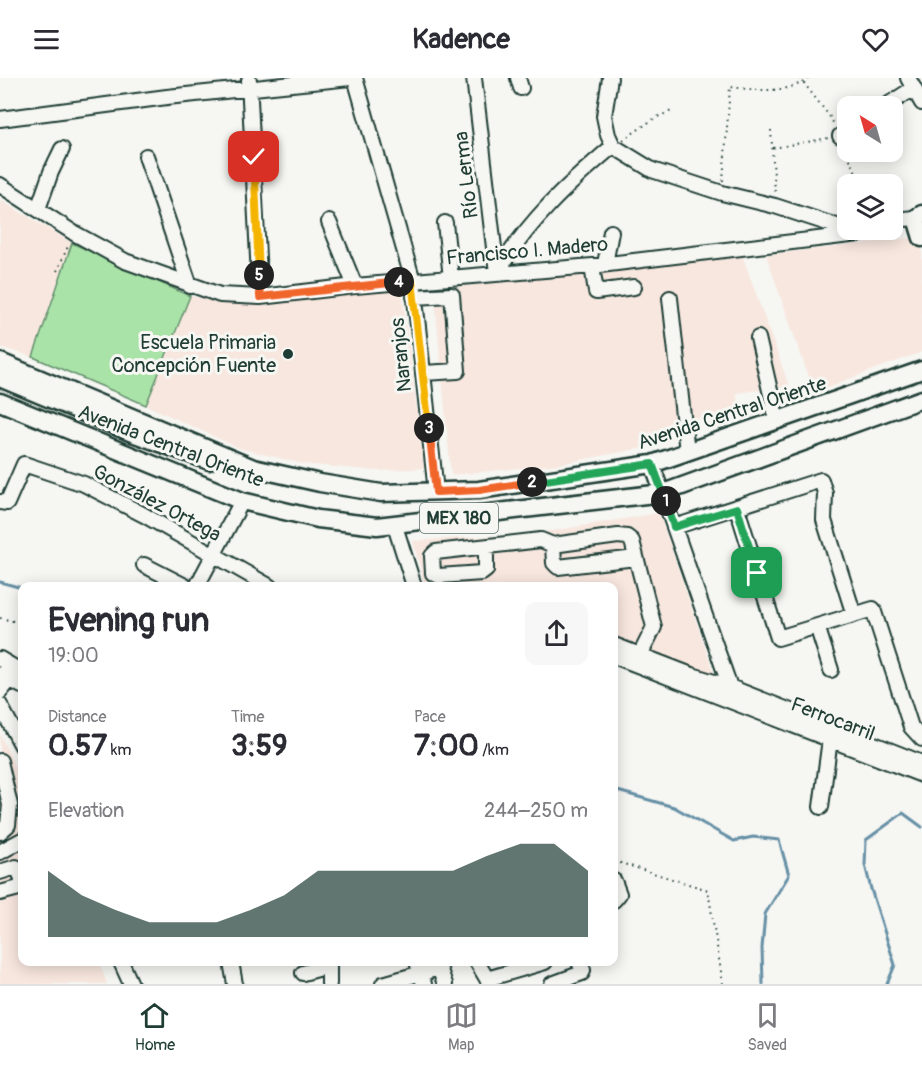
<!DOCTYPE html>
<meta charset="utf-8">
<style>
body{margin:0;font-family:Pangolin,sans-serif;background:#f7f7f7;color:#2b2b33;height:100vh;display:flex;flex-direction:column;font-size:22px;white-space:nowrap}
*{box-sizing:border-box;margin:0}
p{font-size:20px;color:#7c7c81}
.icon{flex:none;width:33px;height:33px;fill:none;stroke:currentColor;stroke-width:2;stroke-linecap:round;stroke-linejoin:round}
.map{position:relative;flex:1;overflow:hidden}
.details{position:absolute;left:18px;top:504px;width:600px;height:384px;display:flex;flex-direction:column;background:#fff;border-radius:12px;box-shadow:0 3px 15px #0003}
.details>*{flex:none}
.needle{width:39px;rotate:323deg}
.controls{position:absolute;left:837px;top:18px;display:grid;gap:12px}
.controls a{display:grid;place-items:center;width:66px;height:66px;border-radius:12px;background:#fff;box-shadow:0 3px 15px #0003;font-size:30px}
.pin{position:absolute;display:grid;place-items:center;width:51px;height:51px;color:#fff;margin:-26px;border-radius:12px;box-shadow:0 3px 9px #0006}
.km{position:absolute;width:30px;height:30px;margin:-15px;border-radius:50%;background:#222;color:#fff;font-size:16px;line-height:30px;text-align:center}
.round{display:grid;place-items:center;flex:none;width:63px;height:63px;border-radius:12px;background:#f7f7f7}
.head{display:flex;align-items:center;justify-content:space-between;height:102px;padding:0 30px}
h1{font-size:33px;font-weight:700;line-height:45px}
.stats{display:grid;grid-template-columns:repeat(3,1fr);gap:9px;height:102px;padding:6px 30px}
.stats div{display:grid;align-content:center}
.stats b{font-size:30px;font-weight:700}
.stats small{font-size:16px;font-weight:400}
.stats p{font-size:16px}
.chart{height:168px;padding:12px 30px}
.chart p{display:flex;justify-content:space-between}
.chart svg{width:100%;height:108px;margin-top:6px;fill:#1f3d34;opacity:.7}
header{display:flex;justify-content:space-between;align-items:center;height:78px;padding:0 30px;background:#fff;font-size:27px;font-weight:700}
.tab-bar{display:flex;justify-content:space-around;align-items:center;height:84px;border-top:2px solid #e1e1e2;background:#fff;font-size:16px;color:#7c7c81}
.tab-bar a{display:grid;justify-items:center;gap:3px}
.tab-bar .active{color:#1f3d34}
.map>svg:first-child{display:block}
.built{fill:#f8e7df}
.green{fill:#aae3a8;stroke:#64906e;stroke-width:1.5}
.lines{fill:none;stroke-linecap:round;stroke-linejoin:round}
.stream{stroke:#6690a6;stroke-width:3}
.minor-casing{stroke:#1f3d34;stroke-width:18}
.major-casing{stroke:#1f3d34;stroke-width:21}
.path{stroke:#1f3d34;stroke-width:2;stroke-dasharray:1.5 4.5;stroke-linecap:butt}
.minor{stroke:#f6f6f2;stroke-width:14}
.major{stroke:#f6f6f2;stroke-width:16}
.split-1-casing{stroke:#fff;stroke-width:12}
.split-2-casing{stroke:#fff;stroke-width:12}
.split-3-casing{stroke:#fff;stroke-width:12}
.split-4-casing{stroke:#fff;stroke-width:12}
.split-5-casing{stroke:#fff;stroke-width:12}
.split-6-casing{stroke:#fff;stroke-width:12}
.split-1{stroke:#22a559;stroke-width:8}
.split-2{stroke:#22a559;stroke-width:8}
.split-3{stroke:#f0652b;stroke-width:8}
.split-4{stroke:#f5b400;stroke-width:8}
.split-5{stroke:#f0652b;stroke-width:8}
.split-6{stroke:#f5b400;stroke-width:8}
.poi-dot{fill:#1f3d34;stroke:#f6f6f2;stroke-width:2}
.labels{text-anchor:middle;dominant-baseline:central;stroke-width:6;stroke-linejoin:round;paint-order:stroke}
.shield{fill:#f6f6f2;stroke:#60746d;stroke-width:1.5}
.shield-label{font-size:18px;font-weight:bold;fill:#1f3d34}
.street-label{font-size:20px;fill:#1f3d34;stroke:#f6f6f2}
.poi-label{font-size:20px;fill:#1f3d34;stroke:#f6f6f2;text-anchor:end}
</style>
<header><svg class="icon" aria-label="menu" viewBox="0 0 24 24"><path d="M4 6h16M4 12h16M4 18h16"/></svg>Kadence<svg class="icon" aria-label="heart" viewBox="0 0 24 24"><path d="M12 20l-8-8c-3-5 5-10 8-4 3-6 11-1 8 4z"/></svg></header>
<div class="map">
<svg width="922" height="906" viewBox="0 0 922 906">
<rect width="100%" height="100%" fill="#f6f6f2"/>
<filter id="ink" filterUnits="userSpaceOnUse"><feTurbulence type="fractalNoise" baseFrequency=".0167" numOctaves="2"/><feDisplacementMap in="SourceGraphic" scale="12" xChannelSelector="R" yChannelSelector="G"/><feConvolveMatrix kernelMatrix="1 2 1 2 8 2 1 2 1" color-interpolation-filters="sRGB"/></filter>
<g filter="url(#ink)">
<path class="built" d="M 0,122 L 72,165 L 33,279 L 0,269 Z
M 910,160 L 917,161 L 922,167 L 922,274 L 814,314 L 766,177 Z
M 740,171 L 789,308 L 736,315 L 740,338 L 716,342 L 715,338 L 673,345 L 675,359 L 647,363 L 648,369 L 559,386 L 451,397 L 434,211 L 514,203 Z
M 402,213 L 424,390 L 379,393 L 303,386 L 239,370 L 146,327 L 190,218 L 220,224 Z
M 659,435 L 715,599 L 614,562 L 614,508 L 425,508 L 413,463 L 539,455 Z
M 0,656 L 22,705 L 22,884 L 99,884 L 107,906 L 0,906 Z"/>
<path class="green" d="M 72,165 L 190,218 L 146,327 L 33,279 Z"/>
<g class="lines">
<path class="stream" d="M 0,504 L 22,510
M 614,712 L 674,729 L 734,763 L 753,759 L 779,762 L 789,797 L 765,836 L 762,870 L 763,906
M 887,906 L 895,887 L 871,811 L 865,787 L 866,762 L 903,735 L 922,749"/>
<defs>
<path id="minor" d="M 355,0 L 413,203 L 436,414
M 474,0 L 497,195
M 518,0 L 521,10
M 610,0 L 604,38 L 608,57 L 613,68 L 652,92 L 722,115 L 775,128 L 855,154
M 908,0 L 922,25
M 249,2 L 260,219
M 886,28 L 914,10
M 0,41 L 167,19 L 350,0
M 840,58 L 848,53
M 146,78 L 190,208
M 0,107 L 74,155 L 125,183 L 220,217 L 260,219 L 355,208 L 592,188 L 859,156 L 866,152
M 38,131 L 51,94 L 62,71
M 892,142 L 916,140
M 329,144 L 355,208
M 445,145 L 451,200
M 605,186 L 611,154
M 592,188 L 596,214 L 634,209
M 497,195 C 528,143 567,107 613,68
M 414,219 L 452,217 L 458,293 L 423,295
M 670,220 L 687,374
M 758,260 L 777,343
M 652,386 L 730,609 L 729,614
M 0,424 L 7,425 L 24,386 L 84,406 L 144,437 L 269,508
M 737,430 L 778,560 L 873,531 L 911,649 L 922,661
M 395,448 L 414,508
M 674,449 L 821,402 L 825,415 L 824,442 L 854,537
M 486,469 L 486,492 L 482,495 L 439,498 L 433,495 L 432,478 L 436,474 L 541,462 L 553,467
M 636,480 L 558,489 L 554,485 L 553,467 L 618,458 L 627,459 L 632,463 L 654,549 L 640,577
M 144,487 L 185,508
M 197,508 L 242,423
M 817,548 L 831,592
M 614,567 L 689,596 L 730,609 L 922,685
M 614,578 L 922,697
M 0,581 L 22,594
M 0,596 L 22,608
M 0,614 L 10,602 L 15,590
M 0,627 L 22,668
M 0,683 L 10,727 L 8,747 L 0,754
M 821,729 L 830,661
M 0,774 L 22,762
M 0,794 L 16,789 L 19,792 L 22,802
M 614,803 L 619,816 L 614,822
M 0,815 L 19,810 L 22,806
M 121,884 L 131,906
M 231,884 L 235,906
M 329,884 L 329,906
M 417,884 L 424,906
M 437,884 L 445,906
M 477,884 L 490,906
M 303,895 L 329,888
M 487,901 L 545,884
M 383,906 L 439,890
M 552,906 L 582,895 L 583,892 L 579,884"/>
<path id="major" d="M 922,136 L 916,140 L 922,160
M 0,284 L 253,390 L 320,405 L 381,415 L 479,412 L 652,386 L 922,292
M 0,300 L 135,356 L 209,383
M 0,324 L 242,423 L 318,441 L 377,448 L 663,415 L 922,321"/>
</defs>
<use href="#minor" class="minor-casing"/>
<use href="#major" class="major-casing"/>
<path class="path" d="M 800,0 L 830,39 L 835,48
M 771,52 L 775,115
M 623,62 L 655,40 L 674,32
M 773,70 L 829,60
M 845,70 L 861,106
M 723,103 L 730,9 C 757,12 786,17 809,0
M 57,193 L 69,166
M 0,540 L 22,545
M 614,783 L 708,812 L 723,906"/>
<use href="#minor" class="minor"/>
<use href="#major" class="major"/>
</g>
</g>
<g class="lines" filter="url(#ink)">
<defs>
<path id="split-1" d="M 666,423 L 674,449 L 737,430 L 757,495"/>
<path id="split-2" d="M 532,404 L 652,386 L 666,423"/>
<path id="split-3" d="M 429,350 L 436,414 L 479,412 L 532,404"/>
<path id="split-4" d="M 399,204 L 412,203 L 429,350"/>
<path id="split-5" d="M 259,197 L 260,219 L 399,204"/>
<path id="split-6" d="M 254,79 L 259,197"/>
</defs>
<use href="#split-1" class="split-1-casing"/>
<use href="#split-2" class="split-2-casing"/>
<use href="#split-3" class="split-3-casing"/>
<use href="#split-4" class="split-4-casing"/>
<use href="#split-5" class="split-5-casing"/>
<use href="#split-6" class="split-6-casing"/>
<use href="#split-1" class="split-1"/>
<use href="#split-2" class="split-2"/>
<use href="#split-3" class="split-3"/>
<use href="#split-4" class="split-4"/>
<use href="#split-5" class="split-5"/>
<use href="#split-6" class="split-6"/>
</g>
<circle class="poi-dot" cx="288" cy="276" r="6"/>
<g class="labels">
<rect class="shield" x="420" y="425" width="78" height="30" rx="4.5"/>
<g class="shield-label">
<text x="459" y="440">MEX 180</text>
</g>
<g class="street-label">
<text transform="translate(466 97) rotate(-97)">Río Lerma</text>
<text transform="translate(527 173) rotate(-5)">Francisco I. Madero</text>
<text transform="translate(401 277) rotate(-96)">Naranjos</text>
<text transform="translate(732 335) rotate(-18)">Avenida Central Oriente</text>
<text transform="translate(171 368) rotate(21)">Avenida Central Oriente</text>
<text transform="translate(157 425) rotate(28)">González Ortega</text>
<text transform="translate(833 641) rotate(21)">Ferrocarril</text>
</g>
<g class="poi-label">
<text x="276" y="264">Escuela Primaria<tspan x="276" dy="23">Concepción Fuente</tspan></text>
</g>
</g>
</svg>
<div class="controls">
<a><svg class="needle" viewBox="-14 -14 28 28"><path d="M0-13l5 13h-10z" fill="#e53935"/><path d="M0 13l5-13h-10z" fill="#7c7c81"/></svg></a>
<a><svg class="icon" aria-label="layers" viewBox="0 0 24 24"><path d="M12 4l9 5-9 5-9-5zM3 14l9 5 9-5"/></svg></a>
</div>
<div class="pin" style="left:757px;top:495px;background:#1e9e55"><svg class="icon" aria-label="arrive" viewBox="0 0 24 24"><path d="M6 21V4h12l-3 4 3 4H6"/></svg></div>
<div class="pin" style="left:254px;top:79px;background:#d93025"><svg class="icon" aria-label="check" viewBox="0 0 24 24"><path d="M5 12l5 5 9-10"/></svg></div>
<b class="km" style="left:666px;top:423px">1</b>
<b class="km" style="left:532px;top:404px">2</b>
<b class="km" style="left:429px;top:350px">3</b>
<b class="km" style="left:399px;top:204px">4</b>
<b class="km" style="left:259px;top:197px">5</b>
<section class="details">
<div class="head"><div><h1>Evening run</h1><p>19:00</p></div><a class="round"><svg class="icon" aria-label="share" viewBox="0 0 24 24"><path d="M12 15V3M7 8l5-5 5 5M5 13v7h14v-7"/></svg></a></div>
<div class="stats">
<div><p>Distance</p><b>0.57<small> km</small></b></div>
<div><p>Time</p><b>3:59</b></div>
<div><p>Pace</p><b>7:00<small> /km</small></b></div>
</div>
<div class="chart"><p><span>Elevation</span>244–250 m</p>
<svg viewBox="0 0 160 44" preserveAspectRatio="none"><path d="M0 44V17L10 27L20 33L30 38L40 38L50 38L60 33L70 27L80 17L90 17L100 17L110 17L120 17L130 11L140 6L150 6L160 17V44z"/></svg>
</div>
</section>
</div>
<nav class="tab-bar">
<a class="active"><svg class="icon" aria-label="home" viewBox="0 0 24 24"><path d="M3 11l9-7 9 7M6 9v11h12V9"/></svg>Home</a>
<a><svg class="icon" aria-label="map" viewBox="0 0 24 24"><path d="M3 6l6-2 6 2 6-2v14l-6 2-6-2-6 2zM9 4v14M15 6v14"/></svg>Map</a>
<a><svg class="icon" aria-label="saved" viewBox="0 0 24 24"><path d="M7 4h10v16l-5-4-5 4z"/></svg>Saved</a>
</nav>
